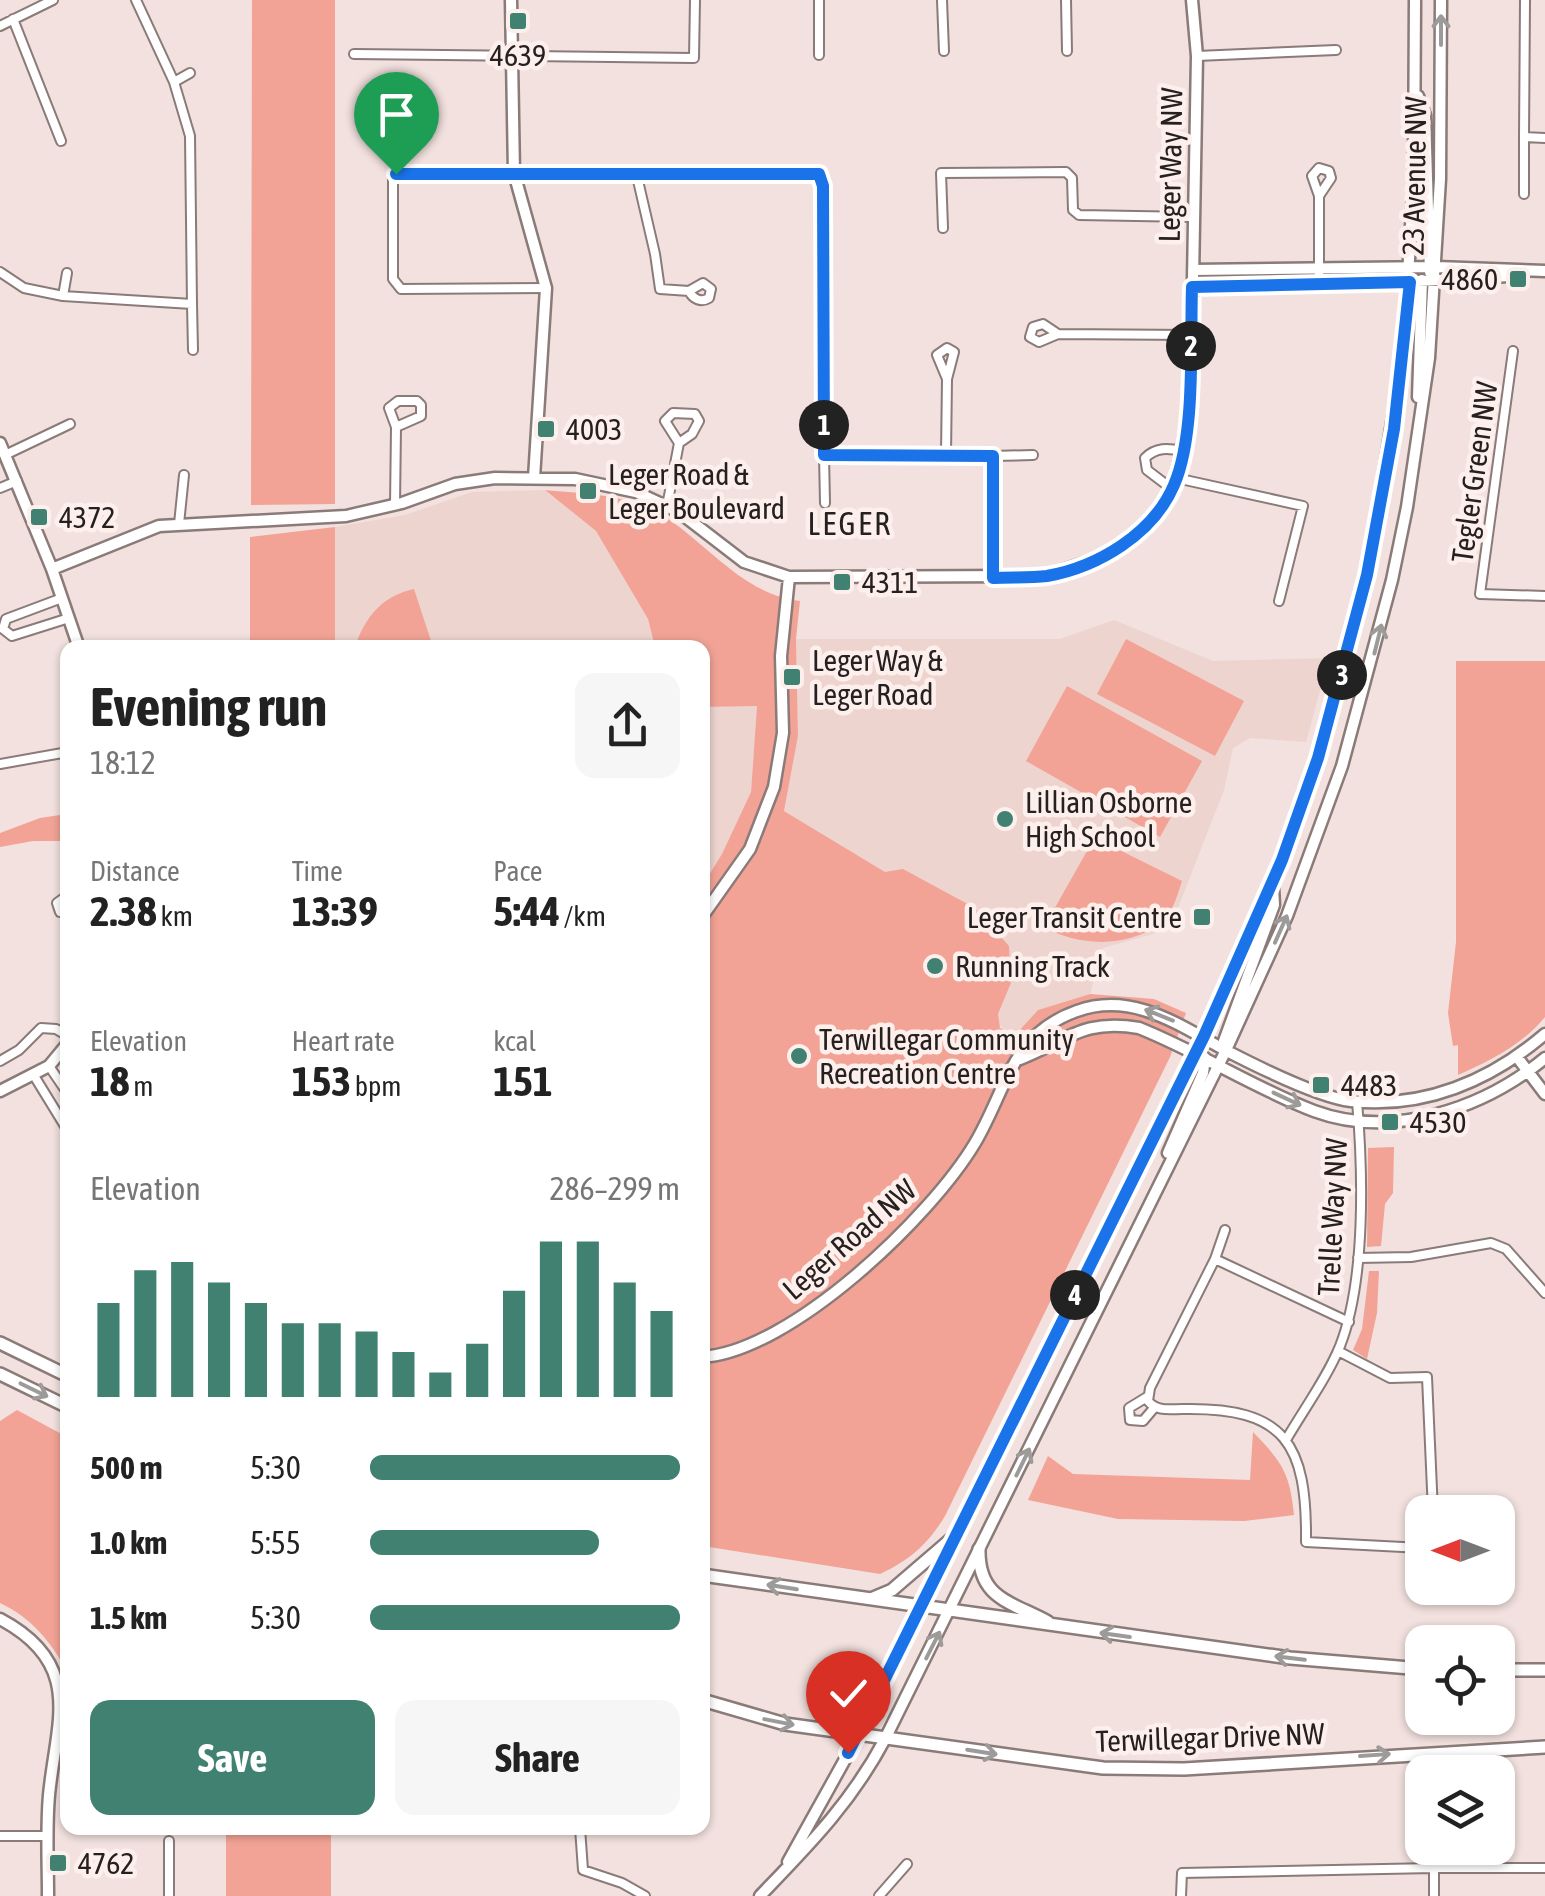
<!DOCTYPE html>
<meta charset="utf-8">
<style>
body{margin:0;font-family:"Asap Condensed",sans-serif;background:#f6f6f6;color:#222;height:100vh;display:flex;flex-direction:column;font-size:38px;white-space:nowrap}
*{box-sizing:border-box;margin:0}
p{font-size:32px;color:#767676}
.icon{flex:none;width:55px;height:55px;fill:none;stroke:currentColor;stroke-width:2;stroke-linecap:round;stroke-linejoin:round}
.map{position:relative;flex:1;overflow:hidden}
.details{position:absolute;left:60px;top:640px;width:650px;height:1195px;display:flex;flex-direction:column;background:#fff;border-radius:20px;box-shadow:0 2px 8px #0004}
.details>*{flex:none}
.needle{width:65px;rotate:270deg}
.buttons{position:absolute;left:1405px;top:1495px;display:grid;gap:20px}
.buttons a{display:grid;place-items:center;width:110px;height:110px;border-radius:20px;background:#fff;box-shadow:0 2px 8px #0004;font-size:50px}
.pin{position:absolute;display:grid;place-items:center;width:85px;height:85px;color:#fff;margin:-102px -42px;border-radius:50% 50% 50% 0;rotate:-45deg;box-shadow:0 0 10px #0007}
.pin .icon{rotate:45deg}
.km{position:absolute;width:50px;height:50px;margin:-25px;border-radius:50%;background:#222;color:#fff;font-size:28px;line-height:50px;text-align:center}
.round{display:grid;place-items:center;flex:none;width:105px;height:105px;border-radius:20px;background:#f6f6f6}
.summary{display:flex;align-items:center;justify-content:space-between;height:170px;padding:0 30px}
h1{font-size:55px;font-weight:700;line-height:75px}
.stats{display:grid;grid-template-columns:repeat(3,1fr);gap:15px;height:170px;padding:10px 30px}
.stats div{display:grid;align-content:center}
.stats b{font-size:42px;font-weight:700}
.stats small{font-size:28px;font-weight:400}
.stats p{font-size:28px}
.chart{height:280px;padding:20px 30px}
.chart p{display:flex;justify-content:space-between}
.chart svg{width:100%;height:180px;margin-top:10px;stroke:#408171;stroke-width:6}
.button{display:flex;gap:20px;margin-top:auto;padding:20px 30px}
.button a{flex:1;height:115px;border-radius:20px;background:#408171;color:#fff;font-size:40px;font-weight:700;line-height:115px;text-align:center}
.button a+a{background:#f6f6f6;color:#222}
ul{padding:0 30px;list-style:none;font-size:32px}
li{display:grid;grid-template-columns:160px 120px 1fr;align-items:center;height:75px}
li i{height:25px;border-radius:12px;background:#408171}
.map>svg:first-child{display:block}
.built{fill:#edd4cf}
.green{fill:#f2a396}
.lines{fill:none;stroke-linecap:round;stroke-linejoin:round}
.street-casing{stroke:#8a7b78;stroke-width:12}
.secondary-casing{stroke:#8a7b78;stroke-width:15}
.primary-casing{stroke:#8a7b78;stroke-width:16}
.street{stroke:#fff;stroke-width:8}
.secondary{stroke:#fff;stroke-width:10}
.primary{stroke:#fff;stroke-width:11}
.oneway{stroke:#9d9b9a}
.route-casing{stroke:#fff;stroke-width:20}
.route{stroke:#1a73e8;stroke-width:12}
.poi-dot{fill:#408171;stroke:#fdefec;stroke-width:4}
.labels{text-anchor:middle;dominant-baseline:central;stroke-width:9;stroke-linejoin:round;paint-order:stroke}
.poi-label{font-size:30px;fill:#26201f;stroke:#fdefec;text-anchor:start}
.street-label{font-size:30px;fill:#26201f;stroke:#fdefec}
.neighbourhood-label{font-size:32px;letter-spacing:2.5px;fill:#26201f;stroke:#fdefec}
</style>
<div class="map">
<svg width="1545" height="1896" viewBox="0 0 1545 1896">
<rect width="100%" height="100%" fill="#f2e1de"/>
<path class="built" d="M 545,490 L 596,531 L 648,619 L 655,647 L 335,648 L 335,527 L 405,515 L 472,492 Z
M 1114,620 L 1213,661 L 1329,658 L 1306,742 L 1250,738 L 1233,748 L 1224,790 L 1174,918 L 1156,933 L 1103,948 L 1090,994 L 1038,1010 L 1016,1034 L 1009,1033 L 998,1024 L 998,1014 L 1011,983 L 984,919 L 975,908 L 885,872 L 784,811 L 798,736 L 796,639 L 1060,639 Z
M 757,705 L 751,792 L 722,855 L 703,885 L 703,707 Z"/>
<path class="green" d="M 252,0 L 335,0 L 335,504 L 251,505 Z
M 545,490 C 585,494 630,494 665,517 C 710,546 743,594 800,601 L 796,639 L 798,736 L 784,811 L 885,872 L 903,869 L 975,908 L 1009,946 L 1011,983 L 998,1014 L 1000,1028 L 1016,1034 L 1038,1010 L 1090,994 L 1154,999 L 1186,1013 L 1170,1057 L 945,1516 C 928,1544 910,1560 880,1574 L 703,1546 L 703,885 L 722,854 L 751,792 L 757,706 L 703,707 L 702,648 L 655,647 L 648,619 L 596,531 Z
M 335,527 L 335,647 L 250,647 L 250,537 Z
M 414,589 L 433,647 L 355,647 C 365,617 382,596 414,589 Z
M 1126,639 L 1244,701 L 1215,756 L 1097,694 Z
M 1456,661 L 1545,661 L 1545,1017 C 1522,1045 1490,1061 1458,1075 L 1458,1045 L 1453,1046 L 1448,1013 L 1456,942 Z
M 1067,686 L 1202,761 L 1160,837 L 1026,761 Z
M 67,814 L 67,841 L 33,841 L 0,847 L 0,833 L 40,818 Z
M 1101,841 L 1182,881 C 1177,896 1173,913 1160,923 C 1128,949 1077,946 1044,927 L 1091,844 Z
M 1394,1147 L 1393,1193 L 1385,1204 L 1381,1246 L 1367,1247 L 1368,1148 Z
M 1369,1271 L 1379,1271 L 1377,1313 L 1367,1359 L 1353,1350 L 1362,1329 Z
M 17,1410 L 67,1437 L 67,1671 C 50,1641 32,1618 0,1603 L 0,1421 Z
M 1253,1432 C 1282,1462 1290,1473 1294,1515 L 1244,1521 L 1118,1519 L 1028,1500 L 1048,1456 L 1073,1474 L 1250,1480 Z
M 226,1828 L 331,1828 L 331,1896 L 226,1896 Z"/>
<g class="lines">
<defs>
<path id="street" d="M 819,0 L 819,55
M 942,0 L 944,51
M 1066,0 L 1067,51
M 1525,0 L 1524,137 L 1545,138
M 13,19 L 61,141
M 0,26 L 53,0
M 354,54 L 694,58 L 695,0
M 1197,56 L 1336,50
M 174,82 L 190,73
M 636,172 L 655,254 L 660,289 L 689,291 L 703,283 L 711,289 L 709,298 C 701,303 693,299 689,291
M 1524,194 L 1524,137
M 943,228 L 941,173 L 1066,172 L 1072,178 L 1073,210 L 1079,215 L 1194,217
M 0,272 L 24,288 L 63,296 L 192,304 L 190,136 L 174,82 L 136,0
M 1319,282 L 1319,196 L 1331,178 L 1329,171 L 1319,168 L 1312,176 L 1319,196
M 546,288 L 401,289 L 393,279 L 393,180 L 402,172 L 819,174 L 823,186 L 824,455 L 993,456 L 993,577
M 63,296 L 67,273
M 192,304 L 193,350
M 1058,334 L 1039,342 L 1030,337 L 1033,327 L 1043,324 L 1058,334 L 1191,335
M 1513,351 L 1480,594 L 1545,596
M 7,454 L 70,424
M 946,454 L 947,379 L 937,355 L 947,348 L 954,352 L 947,379
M 824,455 L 825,503
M 993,456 L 1033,455
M 1176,478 L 1303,506 L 1279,601
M 0,488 L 17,481
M 1172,489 L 1147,470 L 1145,458 C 1156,447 1168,448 1182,451
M 395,505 L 396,427 L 389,408 L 398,401 L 417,401 L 421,405 L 421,416 L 396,427
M 667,506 L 679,443 L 665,421 L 673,413 L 695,414 L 699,421 L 692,434 L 679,443
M 179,524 L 184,475
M 62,598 L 6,619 L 3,629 L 12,636 L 69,618
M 0,764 L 68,752
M 68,895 L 57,903 L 60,912 L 68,914
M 0,1061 L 19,1050 L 41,1028 L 56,1029 L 68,1036
M 49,1066 L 68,1094
M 33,1074 L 68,1131
M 1358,1258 L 1411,1257 L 1491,1243 L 1506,1249 L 1545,1293
M 1215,1259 L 1225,1230
M 1349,1322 L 1215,1259 L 1150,1388 L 1148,1401 C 1157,1412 1170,1409 1183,1409 C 1286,1407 1307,1444 1306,1542 L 1422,1548
M 1338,1351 L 1390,1378 L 1427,1377 L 1433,1512
M 1147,1397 L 1129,1408 L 1130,1420 L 1143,1421 L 1154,1408
M 1286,1440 C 1304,1409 1327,1378 1340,1346 C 1366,1280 1363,1172 1357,1101
M 580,1828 L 583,1870 L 622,1883 L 645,1896
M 0,1836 L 48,1836
M 169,1841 L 169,1896
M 1434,1868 L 1545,1868
M 879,1896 L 907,1864
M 1181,1896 L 1182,1873 L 1434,1868 L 1434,1896"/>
<path id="secondary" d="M 511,0 L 514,173 L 546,288 L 534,478
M 1418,96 L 1425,115 L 1430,272
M 1193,270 L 1437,267 L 1545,271
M 1193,287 C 1302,283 1411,284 1520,275
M 1418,397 L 1422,280
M 0,443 L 52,569 L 79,648
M 52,569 L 159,526 L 346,516 L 402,503 L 455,484 L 495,478 L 575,479 L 636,492 L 679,512 L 744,562 L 789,577 L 1045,576 L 1103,557 L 1128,541 L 1152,519 L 1172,489 L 1182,451 L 1191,390 L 1197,56 L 1192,0
M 702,917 L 750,849 L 774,787 L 783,733 L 781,656 L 789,577
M 1224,1041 L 1274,905 L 1273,887
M 1517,1057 L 1545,1094
M 1020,1059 C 1066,1041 1084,1018 1139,1028 C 1199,1052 1254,1088 1314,1111 C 1392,1140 1483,1109 1545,1058
M 0,1091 L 49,1066 L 68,1043
M 1168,1153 L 1203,1073 L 1205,1058
M 702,1357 C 790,1352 931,1217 975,1143 C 1007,1089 1011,1034 1077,1011 C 1132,991 1179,1025 1225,1050 C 1256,1066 1317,1097 1351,1101 C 1424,1109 1490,1081 1545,1034
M 0,1619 C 85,1664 56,1722 49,1795 C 46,1829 48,1863 48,1896
M 788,1862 L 858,1736 L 1204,1037 L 1264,902 L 1318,758 L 1367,575 L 1403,356 L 1414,178 L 1415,0
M 760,1896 C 809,1845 851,1803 885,1739 L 1226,1050 L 1287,916 L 1342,766 L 1392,580 L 1407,507 L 1429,358 L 1440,179 L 1441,0"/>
<path id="primary" d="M 0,1343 L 68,1376
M 0,1374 L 68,1407
M 979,1549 C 978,1598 1009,1601 1048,1622
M 702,1575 L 1290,1658 L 1422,1669
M 873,1598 L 892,1590 L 956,1535
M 1498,1670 L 1545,1670
M 702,1700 L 785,1724 L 1103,1768 L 1184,1769 L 1545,1747"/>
</defs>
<use href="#street" class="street-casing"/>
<use href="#secondary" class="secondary-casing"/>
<use href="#primary" class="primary-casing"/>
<use href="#street" class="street"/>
<use href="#secondary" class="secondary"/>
<use href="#primary" class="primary"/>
</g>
<defs><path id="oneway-shaft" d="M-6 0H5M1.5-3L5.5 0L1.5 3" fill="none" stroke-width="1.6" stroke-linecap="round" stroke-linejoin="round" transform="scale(2.5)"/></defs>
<g class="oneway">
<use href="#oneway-shaft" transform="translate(1441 30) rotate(-90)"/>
<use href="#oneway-shaft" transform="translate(1378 639) rotate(-76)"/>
<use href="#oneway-shaft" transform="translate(1281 929) rotate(-66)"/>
<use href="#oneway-shaft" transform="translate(1159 1015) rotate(-158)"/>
<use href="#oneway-shaft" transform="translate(1287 1099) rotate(25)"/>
<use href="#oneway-shaft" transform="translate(34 1390) rotate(26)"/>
<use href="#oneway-shaft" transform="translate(1023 1462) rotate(-64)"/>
<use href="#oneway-shaft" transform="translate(782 1587) rotate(-171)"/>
<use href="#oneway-shaft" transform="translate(1115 1635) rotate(-172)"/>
<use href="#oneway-shaft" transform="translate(933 1645) rotate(-63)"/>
<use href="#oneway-shaft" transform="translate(1290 1658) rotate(-173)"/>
<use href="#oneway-shaft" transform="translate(779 1722) rotate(11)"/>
<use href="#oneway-shaft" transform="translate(982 1752) rotate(9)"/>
<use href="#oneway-shaft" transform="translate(1375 1755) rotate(-4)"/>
</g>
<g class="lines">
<defs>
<path id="route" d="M 396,174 L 819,174 L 823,186 L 824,455 L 993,456 L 993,578 C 1011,577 1030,578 1047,576 C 1098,567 1153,534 1174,485 C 1196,434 1190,344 1192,287 L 1410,282 L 1394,429 L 1367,575 L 1318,758 L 1282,860 L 1204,1036 L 848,1753"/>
</defs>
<use href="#route" class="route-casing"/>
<use href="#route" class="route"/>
</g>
<g class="poi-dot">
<rect x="508" y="11" width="20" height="20" rx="5"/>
<rect x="1508" y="269" width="20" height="20" rx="5"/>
<rect x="536" y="419" width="20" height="20" rx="5"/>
<rect x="578" y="481" width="20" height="20" rx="5"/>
<rect x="29" y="507" width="20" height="20" rx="5"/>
<rect x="832" y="572" width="20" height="20" rx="5"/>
<rect x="782" y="667" width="20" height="20" rx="5"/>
<circle cx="1005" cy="819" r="10"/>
<rect x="1192" y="907" width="20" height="20" rx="5"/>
<circle cx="935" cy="966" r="10"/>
<circle cx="799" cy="1056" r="10"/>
<rect x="1311" y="1075" width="20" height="20" rx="5"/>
<rect x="1380" y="1112" width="20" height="20" rx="5"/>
<rect x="48" y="1853" width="20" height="20" rx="5"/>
</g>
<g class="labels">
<g class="poi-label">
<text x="518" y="55" text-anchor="middle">4639</text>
<text x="1498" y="279" text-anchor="end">4860</text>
<text x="566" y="429">4003</text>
<text x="608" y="474">Leger Road &amp;<tspan x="608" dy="34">Leger Boulevard</tspan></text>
<text x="59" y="517">4372</text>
<text x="862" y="582">4311</text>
<text x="812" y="660">Leger Way &amp;<tspan x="812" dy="34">Leger Road</tspan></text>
<text x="1025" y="802">Lillian Osborne<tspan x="1025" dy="34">High School</tspan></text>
<text x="1182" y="917" text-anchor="end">Leger Transit Centre</text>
<text x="955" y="966">Running Track</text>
<text x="819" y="1039">Terwillegar Community<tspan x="819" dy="34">Recreation Centre</tspan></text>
<text x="1341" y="1085">4483</text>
<text x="1410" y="1122">4530</text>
<text x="78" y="1863">4762</text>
</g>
<g class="street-label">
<text transform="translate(1170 165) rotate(-89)">Leger Way NW</text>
<text transform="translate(1414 176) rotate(-89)">23 Avenue NW</text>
<text transform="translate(1474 472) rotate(-82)">Tegler Green NW</text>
<text transform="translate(1332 1217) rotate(-87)">Trelle Way NW</text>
<text transform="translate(849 1239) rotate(-41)">Leger Road NW</text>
<text transform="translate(1210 1737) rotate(-2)">Terwillegar Drive NW</text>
</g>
<g class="neighbourhood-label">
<text x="850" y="523">LEGER</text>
</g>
</g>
</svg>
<div class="buttons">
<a><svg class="needle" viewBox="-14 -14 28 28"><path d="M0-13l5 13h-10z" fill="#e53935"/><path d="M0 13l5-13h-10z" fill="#767676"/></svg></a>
<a><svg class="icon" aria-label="locate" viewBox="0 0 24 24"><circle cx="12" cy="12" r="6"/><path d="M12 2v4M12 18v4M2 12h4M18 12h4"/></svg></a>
<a><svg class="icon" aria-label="layers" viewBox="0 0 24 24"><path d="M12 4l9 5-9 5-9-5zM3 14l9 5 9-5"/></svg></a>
</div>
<div class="pin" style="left:396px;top:174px;background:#1e9e55"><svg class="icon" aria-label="arrive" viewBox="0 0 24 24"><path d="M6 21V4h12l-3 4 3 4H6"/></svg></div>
<div class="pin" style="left:848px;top:1753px;background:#d93025"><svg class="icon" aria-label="check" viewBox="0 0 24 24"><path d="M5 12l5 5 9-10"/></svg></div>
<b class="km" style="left:824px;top:425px">1</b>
<b class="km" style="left:1191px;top:346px">2</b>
<b class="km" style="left:1342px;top:675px">3</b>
<b class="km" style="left:1075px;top:1295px">4</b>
<section class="details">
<div class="summary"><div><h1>Evening run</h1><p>18:12</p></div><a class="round"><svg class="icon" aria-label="share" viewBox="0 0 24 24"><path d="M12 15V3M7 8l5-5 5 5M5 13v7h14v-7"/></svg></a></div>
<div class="stats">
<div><p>Distance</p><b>2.38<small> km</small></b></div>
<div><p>Time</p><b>13:39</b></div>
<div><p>Pace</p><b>5:44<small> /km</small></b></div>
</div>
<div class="stats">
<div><p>Elevation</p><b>18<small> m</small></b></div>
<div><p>Heart rate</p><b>153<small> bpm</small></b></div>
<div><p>kcal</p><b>151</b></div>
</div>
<div class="chart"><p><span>Elevation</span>286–299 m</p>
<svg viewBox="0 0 160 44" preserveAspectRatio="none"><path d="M5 44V21M15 44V13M25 44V11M35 44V16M45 44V21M55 44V26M65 44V26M75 44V28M85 44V33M95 44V38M105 44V31M115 44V18M125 44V6M135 44V6M145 44V16M155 44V23"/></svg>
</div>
<ul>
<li><b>500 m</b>5:30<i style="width:100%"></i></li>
<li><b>1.0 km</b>5:55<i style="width:74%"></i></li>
<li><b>1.5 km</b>5:30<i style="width:100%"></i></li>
</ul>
<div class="button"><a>Save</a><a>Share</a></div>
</section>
</div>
